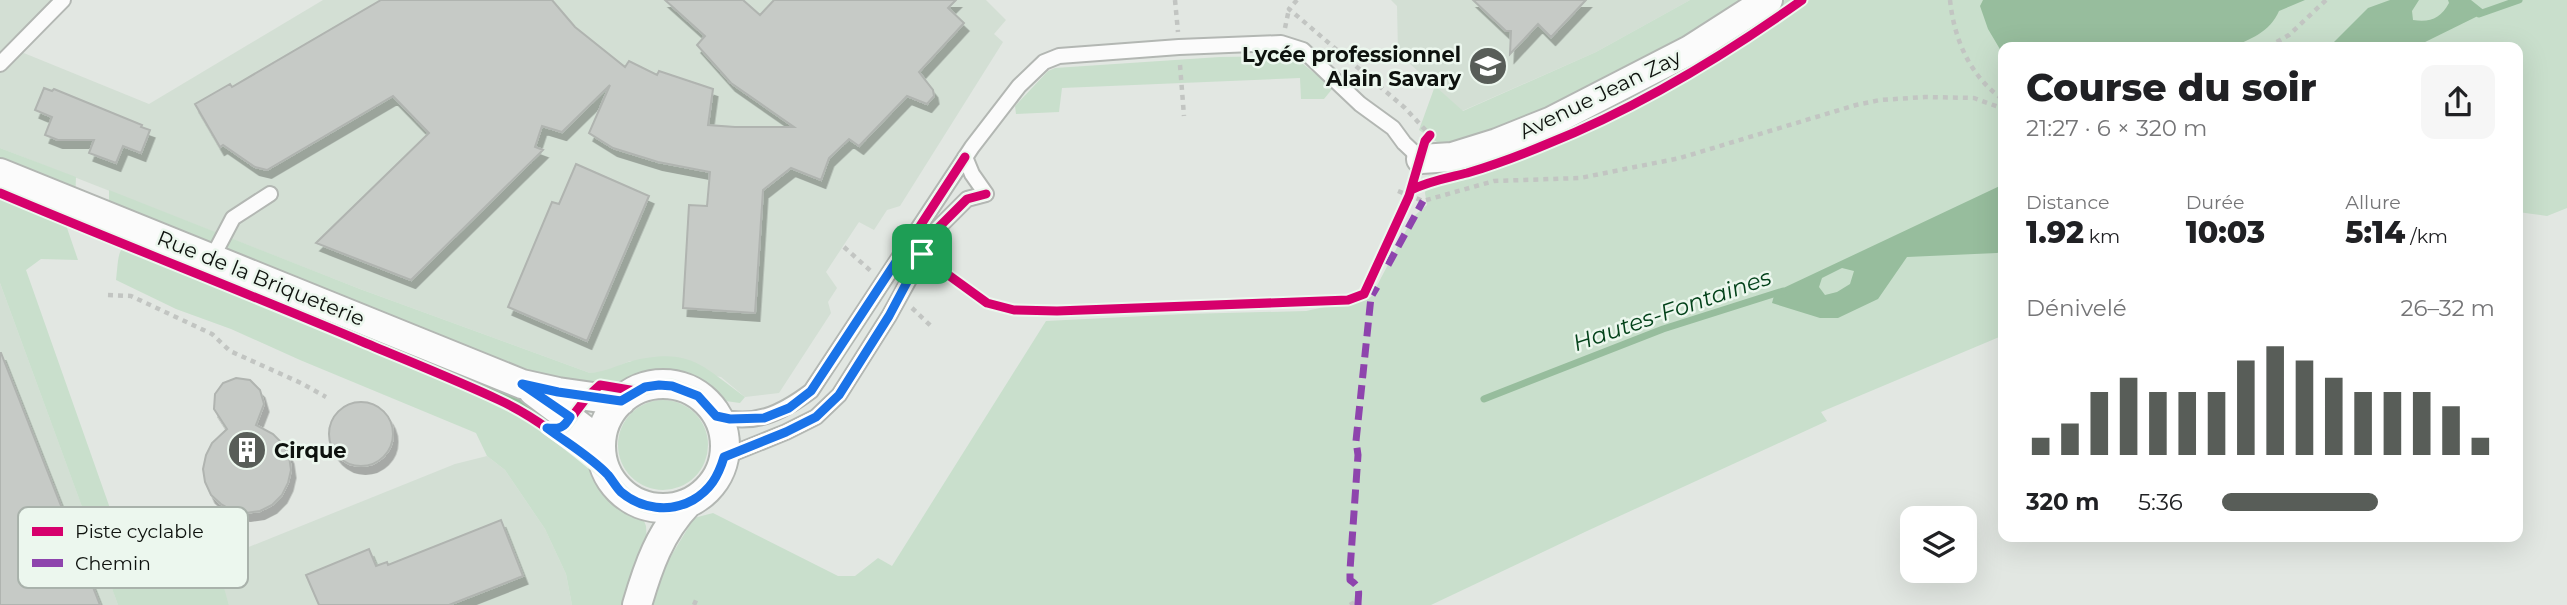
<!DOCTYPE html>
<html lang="fr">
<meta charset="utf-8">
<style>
body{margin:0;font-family:Montserrat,sans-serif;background:#f6f6f6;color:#202124;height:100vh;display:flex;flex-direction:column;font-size:26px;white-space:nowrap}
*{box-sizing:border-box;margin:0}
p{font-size:23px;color:#757577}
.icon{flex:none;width:38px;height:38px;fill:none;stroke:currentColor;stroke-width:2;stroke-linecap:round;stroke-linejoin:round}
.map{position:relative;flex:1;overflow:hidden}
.drawer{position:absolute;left:1998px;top:42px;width:525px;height:500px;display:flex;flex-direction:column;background:#fff;border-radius:14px;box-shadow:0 7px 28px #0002}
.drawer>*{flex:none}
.buttons{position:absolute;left:1900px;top:506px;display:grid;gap:14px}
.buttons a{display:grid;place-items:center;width:77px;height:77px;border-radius:14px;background:#fff;box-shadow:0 7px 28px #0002;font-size:35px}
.pin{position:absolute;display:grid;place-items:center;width:60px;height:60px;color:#fff;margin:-30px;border-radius:14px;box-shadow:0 4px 10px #0006}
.round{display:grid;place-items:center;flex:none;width:74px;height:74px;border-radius:14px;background:#f6f6f6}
.head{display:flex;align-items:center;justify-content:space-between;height:119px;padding:0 28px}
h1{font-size:38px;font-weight:800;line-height:52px}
.stats{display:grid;grid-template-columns:repeat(3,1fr);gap:10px;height:119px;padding:7px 28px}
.stats div{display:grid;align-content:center}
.stats b{font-size:30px;font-weight:800}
.stats small{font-size:19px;font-weight:400}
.stats p{font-size:19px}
.chart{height:196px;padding:14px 28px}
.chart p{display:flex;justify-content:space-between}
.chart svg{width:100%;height:126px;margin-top:7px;stroke:#585d58;stroke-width:6}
ul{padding:0 28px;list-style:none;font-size:23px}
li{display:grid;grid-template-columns:112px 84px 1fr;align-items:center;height:52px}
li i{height:18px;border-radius:9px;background:#585d58}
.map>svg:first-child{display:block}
.built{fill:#d3dfd4}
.green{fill:#c9dfcc}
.water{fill:#97bd9d;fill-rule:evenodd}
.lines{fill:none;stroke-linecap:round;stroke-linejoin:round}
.stream{stroke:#97bd9d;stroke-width:7}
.building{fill:#c6cac6;stroke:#b0b4b0;stroke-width:2;filter:url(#shadow)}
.service-casing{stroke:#b3b7b3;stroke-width:18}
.minor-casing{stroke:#b3b7b3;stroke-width:32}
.path{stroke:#c2c5c2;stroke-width:4.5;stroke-dasharray:5 5;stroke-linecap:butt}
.service{stroke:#fbfbfb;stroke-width:14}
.minor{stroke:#fbfbfb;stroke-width:28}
.quiet{stroke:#8e44ad;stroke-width:7;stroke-dasharray:14 7;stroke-linecap:butt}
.cycleway-casing{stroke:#ecf7ee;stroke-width:13}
.cycleway{stroke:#d6006c;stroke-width:9}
.route-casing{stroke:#fff;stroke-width:14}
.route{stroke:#1a73e8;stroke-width:9}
.labels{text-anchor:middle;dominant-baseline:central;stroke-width:5;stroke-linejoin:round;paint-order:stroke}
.poi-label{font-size:21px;font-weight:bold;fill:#0e120e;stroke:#ecf7ee;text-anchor:end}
.street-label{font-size:21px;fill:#0e120e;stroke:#ecf7ee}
.water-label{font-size:23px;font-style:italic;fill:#03421a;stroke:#ecf7ee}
.key{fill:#ecf7ee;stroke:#a9b2ab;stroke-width:2}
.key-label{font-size:19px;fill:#0e120e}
</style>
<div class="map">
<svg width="2567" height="605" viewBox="0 0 2567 605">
<defs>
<filter id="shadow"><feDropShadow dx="4.5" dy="8" stdDeviation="0" flood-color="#0004"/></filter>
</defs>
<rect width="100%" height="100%" fill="#e2e7e2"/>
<path class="built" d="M 0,0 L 63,0 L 14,49 L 149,104 L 323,0 L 986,0 L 1006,20 L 994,34 L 1003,42 L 900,206 L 887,210 L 874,230 L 859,222 L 826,272 L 837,288 L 828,302 L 831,313 L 779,393 L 745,397 L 721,377 L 630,361 L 605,372 L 590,373 L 360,289 L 0,148 Z
M 1391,0 L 1690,0 L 1596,52 L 1462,111 L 1398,53 L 1397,6 Z
M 0,283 L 113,591 L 118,605 L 0,605 Z
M 487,456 L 505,470 L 545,529 L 566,574 L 572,605 L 229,605 L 214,561 L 455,464 Z"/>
<path class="green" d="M 1690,0 L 1745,0 L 1636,68 L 1484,137 L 1450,145 L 1437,142 L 1419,130 L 1435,86 L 1463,111 L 1596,52 Z
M 1785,0 L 2567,0 L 2567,208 L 2547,216 L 2518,212 L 2518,47 L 2004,47 L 2004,335 L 1821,412 L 1827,421 L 1587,531 L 1431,605 L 572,605 L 566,574 L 545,529 L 505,470 L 487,456 L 476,433 L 300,360 L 231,329 L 176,309 L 116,280 C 119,255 116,251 135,233 L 482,377 L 539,407 L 601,451 L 608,476 L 614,485 L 637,503 L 646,526 L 648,564 L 671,556 L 694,518 L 713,513 L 838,576 L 855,576 L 878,558 L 892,566 L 1046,321 L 1185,314 L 1306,311 L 1371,297 L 1413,217 L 1427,205 L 1425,193 L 1428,176 L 1453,169 L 1652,85 Z
M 1293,56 L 1333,88 L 1324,99 L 1301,99 L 1300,78 L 1062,88 L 1059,112 L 1016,114 L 1015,106 L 1048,71 L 1055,68 L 1220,57 Z
M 0,148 L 76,177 L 75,202 L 66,225 L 78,260 L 41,259 L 26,270 L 136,582 L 166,574 L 214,554 L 229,605 L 118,605 L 0,283 Z
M 109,190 L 360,289 L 590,373 C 606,372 617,365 632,361 C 690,347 702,366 745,397 L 740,403 L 718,400 L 686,377 L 649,372 L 595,389 L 545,375 L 491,358 L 109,202 Z
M618 445a45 45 0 1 1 90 0a45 45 0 1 1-90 0Z"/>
<path class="water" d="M 1983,0 L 2305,0 L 2279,11 C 2270,32 2250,40 2230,47 L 2004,47 L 2004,56 L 1988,29 L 1980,6 Z
M 2390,0 L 2419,0 L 2412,11 L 2413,20 C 2430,23 2441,18 2449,3 L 2448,0 L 2471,0 L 2486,12 L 2415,47 L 2329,47 L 2368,8 Z
M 2004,184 L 2004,251 L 1997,253 L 1907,257 L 1878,299 L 1838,318 L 1820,318 L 1772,303 L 1775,292 ZM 1842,268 L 1854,271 L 1850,284 L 1837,292 L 1825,295 L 1819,287 L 1822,278 Z"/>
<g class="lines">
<path class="stream" d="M 2479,14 L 2519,0
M 447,368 L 508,395 L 554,424
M 1484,399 L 1663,329 L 1783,291"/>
</g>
<path class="building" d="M 381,0 L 552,0 L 575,27 L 625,67 L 629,61 L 657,75 L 659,71 L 713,89 L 708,125 L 735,127 L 794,127 L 731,83 L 697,45 L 705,36 L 665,0 L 743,0 L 760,15 L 774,0 L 956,0 L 948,8 L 964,23 L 919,72 L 933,90 L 934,96 L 927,104 L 907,96 L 859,146 L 849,139 L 829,158 L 821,180 L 791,168 L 763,190 L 755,313 L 683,308 L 689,205 L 707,206 L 710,172 L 658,162 L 613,148 L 589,133 L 610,85 L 562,132 L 542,126 L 535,147 L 543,150 L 411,280 L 316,243 L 429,133 L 393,96 L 267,170 L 255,167 L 223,145 L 220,147 L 195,104 L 230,84 L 232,87 Z
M 1473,0 L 1586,0 L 1551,37 L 1538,24 L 1510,54 L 1511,31 L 1506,31 Z
M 44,88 L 52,91 L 54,89 L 142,125 L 141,127 L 150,130 L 141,153 L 123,146 L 116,163 L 89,153 L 94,140 L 58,140 L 45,135 L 52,117 L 35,110 Z
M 576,164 L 649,196 L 587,341 L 508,307 L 552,202 L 559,204 Z
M 0,353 L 1,353 L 100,605 L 0,605 Z
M 236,378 L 250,380 L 260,390 L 264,404 L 256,425 L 273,434 L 283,444 L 289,456 L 291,470 L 288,483 L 282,495 L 272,505 L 260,511 L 246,513 L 233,511 L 221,504 L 211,495 L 205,482 L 203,469 L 206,455 L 212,443 L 227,429 L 214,409 L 215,394 L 223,383 Z
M329 434a32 32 0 1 1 64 0a32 32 0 1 1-64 0Z
M 501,520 L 523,576 L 449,605 L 319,605 L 306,575 L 369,549 L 376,566 L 387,562 L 388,565 Z"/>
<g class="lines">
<defs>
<path id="service" d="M 0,64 L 63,0
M 212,258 L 233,218 L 270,194
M 716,416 C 755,426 780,414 811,391 L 972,147 L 1019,86 L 1044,62 L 1059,56 L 1179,47 L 1281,43 L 1303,50 L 1360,104 L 1393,128 L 1404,143 L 1421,159
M 724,457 L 786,432 L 816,417 L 839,395 L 889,316 L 937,229 L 967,199 L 986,194 L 972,174 L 965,157"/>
<path id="minor" d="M 1421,159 L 1452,157 L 1497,143 L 1552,121 L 1690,50 L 1768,0
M 0,173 L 522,384 L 558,392 L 621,401
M601 446a62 62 0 1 1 124 0a62 62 0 1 1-124 0Z
M 533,391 L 590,434 L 601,451
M 637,605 C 648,567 660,532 688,503"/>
</defs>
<use href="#service" class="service-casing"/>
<use href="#minor" class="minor-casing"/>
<path class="path" d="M 1175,0 L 1178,32
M 1297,0 L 1289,9 L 1405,108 L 1430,135
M 1950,0 C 1954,39 1970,77 2004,100
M 1285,28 L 1289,9
M 2268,47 L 2289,35 L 2326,0
M 1180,65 L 1184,116
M 1398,191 L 1423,201 L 1494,181 L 1580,178 L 1680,158 L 1856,105 L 1880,100 L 1925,97 L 1974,98 L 2004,109
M 844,247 L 872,272
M 108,295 L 131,296 L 212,334 L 230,351 L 301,383 L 326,397
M 912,308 L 933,328
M 694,605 L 697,598
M 1350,605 L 1358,600"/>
<use href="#service" class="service"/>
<use href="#minor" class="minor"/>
<path class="quiet" d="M 1388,265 L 1423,201
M 1358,605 C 1358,592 1362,588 1350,580 L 1350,570 L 1358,455 L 1356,441 L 1371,297 L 1377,287"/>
<defs>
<path id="cycleway" d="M 1411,190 C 1429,181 1447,178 1467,173 C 1494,165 1521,155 1547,144 C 1635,109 1725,55 1802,0
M 0,193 C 121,244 242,291 363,342 C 408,361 454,379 499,400 C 538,418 570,445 603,472 C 619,485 626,501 648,507 C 685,515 714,490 724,457 L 786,432 L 816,417 L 839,395 L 889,316 L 937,229 L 967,199 L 986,194
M 907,245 L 987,303 L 1014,310 L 1057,311 L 1348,300 L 1364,294 L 1409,196 L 1425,141 L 1430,135
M 547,428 L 559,429 L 565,426 L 587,397 L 600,385 L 636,391 L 659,385 L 672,385 L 698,395 L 716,416 L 730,419 L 764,418 L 789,408 L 811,391 L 836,355 L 965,157"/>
</defs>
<use href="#cycleway" class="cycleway-casing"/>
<use href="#cycleway" class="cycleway"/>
</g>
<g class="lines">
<defs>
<path id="route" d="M 907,245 L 922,254 L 889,316 L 839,395 L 816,417 L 786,432 L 724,457 C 718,477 710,490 693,500 C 670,513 641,509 621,492 C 616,487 613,481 608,475 C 591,457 567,443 547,428 C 560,429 564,428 570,417 L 522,384 L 558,392 L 621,401 L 645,387 L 659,385 L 672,386 L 698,396 L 716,416 L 730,419 L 764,418 L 789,408 L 811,391 Z"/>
</defs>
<use href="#route" class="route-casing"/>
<use href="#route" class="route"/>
</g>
<defs>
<symbol id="school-disc" viewBox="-11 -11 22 22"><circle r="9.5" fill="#585d58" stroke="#ecf7ee"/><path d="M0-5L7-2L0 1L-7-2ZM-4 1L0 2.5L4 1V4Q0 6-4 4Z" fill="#fff"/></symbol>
<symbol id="building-disc" viewBox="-11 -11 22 22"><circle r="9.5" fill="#585d58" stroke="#ecf7ee"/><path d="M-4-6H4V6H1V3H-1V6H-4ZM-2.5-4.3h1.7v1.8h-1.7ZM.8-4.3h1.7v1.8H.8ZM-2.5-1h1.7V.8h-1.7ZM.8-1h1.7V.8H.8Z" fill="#fff"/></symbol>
</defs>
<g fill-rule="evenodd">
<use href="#school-disc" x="1466" y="44" width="44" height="44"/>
<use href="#building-disc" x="225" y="428" width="44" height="44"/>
</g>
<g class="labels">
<g class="poi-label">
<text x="1461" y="54">Lycée professionnel<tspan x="1461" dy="24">Alain Savary</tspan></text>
<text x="274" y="450" text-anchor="start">Cirque</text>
</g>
<g class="street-label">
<text transform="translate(1600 94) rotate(-26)">Avenue Jean Zay</text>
<text transform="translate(261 278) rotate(22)">Rue de la Briqueterie</text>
</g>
<g class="water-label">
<text transform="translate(1672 310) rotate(-19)">Hautes-Fontaines</text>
</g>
</g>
<rect x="18" y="507" width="230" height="81" rx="10" class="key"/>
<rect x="32" y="527" width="31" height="9" fill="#d6006c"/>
<rect x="32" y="559" width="31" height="8" fill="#8e44ad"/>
<g class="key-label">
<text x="75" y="538">Piste cyclable</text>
<text x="75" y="570">Chemin</text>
</g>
</svg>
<div class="buttons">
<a><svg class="icon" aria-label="layers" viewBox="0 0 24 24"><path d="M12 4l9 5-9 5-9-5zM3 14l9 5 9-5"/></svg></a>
</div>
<div class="pin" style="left:922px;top:254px;background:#1e9e55"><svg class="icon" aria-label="arrive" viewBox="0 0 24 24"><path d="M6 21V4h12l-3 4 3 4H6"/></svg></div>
<section class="drawer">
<div class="head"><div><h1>Course du soir</h1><p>21:27 · 6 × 320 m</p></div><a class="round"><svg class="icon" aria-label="share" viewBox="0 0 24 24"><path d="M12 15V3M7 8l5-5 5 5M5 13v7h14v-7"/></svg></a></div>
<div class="stats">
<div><p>Distance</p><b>1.92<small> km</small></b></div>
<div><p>Durée</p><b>10:03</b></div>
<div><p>Allure</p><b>5:14<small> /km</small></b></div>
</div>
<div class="chart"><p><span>Dénivelé</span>26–32 m</p>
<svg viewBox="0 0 160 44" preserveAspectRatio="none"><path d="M5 44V38M15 44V33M25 44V22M35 44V17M45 44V22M55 44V22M65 44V22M75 44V11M85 44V6M95 44V11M105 44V17M115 44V22M125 44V22M135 44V22M145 44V27M155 44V38"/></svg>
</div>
<ul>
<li><b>320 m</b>5:36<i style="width:57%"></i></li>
</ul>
</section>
</div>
